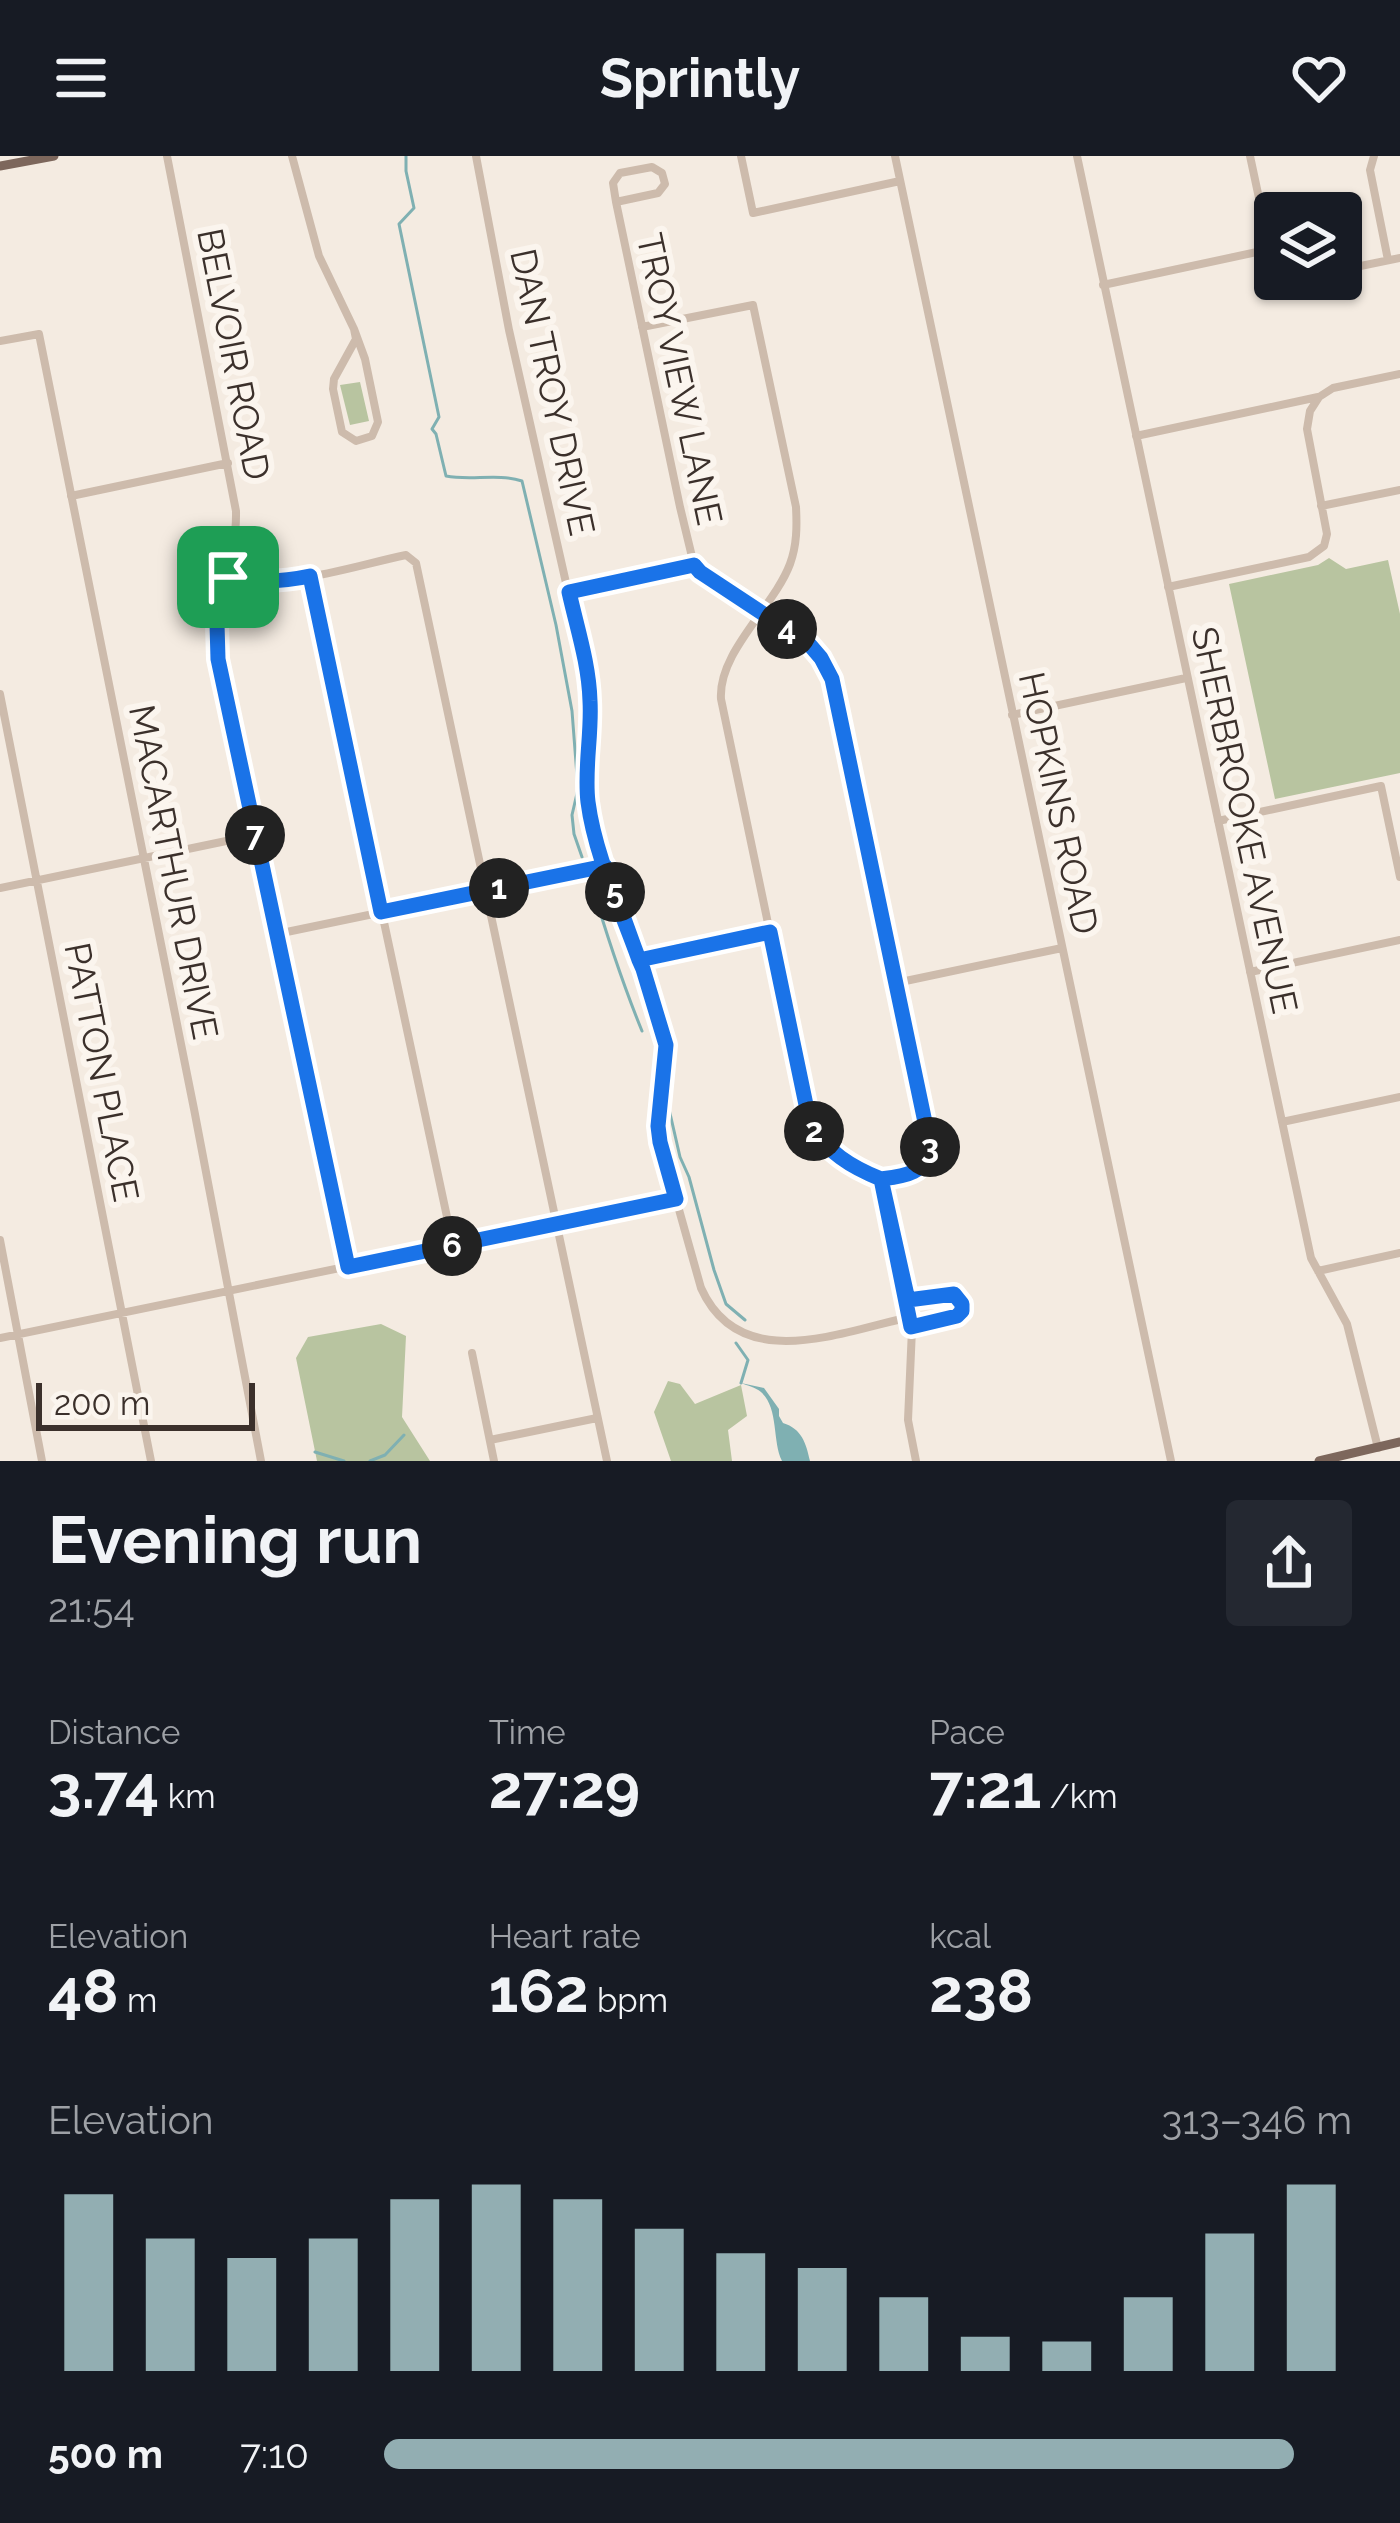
<!DOCTYPE html>
<meta charset="utf-8">
<style>
body{margin:0;font-family:Raleway,sans-serif;background:#242831;color:#f1f3f6;height:100vh;display:flex;flex-direction:column;font-size:45px;white-space:nowrap}
*{box-sizing:border-box;margin:0}
p{font-size:39px;color:#9ea1a6}
.icon{flex:none;width:66px;height:66px;fill:none;stroke:currentColor;stroke-width:2;stroke-linecap:round;stroke-linejoin:round}
.map{position:relative;height:1305px;overflow:hidden}
.drawer{display:flex;flex-direction:column;background:#171b24;flex:1}
.drawer>*{flex:none}
.tools{position:absolute;left:1254px;top:36px;display:grid;gap:24px}
.tools a{display:grid;place-items:center;width:108px;height:108px;border-radius:12px;background:#171b24;box-shadow:0 3px 9px #0004;font-size:60px}
.scale{position:absolute;left:36px;bottom:30px;width:219px;box-sizing:border-box;padding-left:12px;border:6px solid #3b302b;border-top:0;font-size:33px;line-height:42px;white-space:nowrap;color:#3b302b;-webkit-text-stroke:9px #fbf5ee;paint-order:stroke}
.pin{position:absolute;display:grid;place-items:center;width:102px;height:102px;color:#fff;margin:-51px;border-radius:24px;box-shadow:0 6px 18px #0006}
.km{position:absolute;width:60px;height:60px;margin:-30px;border-radius:50%;background:#222;color:#fff;font-size:33px;line-height:60px;text-align:center}
.round{display:grid;place-items:center;flex:none;width:126px;height:126px;border-radius:12px;background:#242831}
.summary{display:flex;align-items:center;justify-content:space-between;height:204px;padding:0 48px}
h1{font-size:66px;font-weight:700;line-height:90px}
.metrics{display:grid;grid-template-columns:repeat(3,1fr);gap:18px;height:204px;padding:12px 48px}
.metrics div{display:grid;align-content:center}
.metrics b{font-size:60px;font-weight:700}
.metrics small{font-size:33px;font-weight:400}
.metrics p{font-size:33px}
.chart{height:336px;padding:24px 48px}
.chart p{display:flex;justify-content:space-between}
.chart svg{width:100%;height:216px;margin-top:12px;stroke:#92aeb2;stroke-width:6}
ul{padding:0 48px;list-style:none;font-size:39px}
li{display:grid;grid-template-columns:192px 144px 1fr;align-items:center;height:90px}
li i{height:30px;border-radius:15px;background:#92aeb2}
header{display:flex;justify-content:space-between;align-items:center;height:156px;padding:0 48px;background:#171b24;font-size:54px;font-weight:700}
.map>svg:first-child{display:block}
.green{fill:#b8c4a0}
.water{fill:#7fb0b2}
.lines{fill:none;stroke-linecap:round;stroke-linejoin:round}
.stream{stroke:#7fb0b2;stroke-width:3}
.minor{stroke:#cdbbac;stroke-width:8}
.major{stroke:#7d675c;stroke-width:9}
.route-casing{stroke:#fff;stroke-width:24}
.route{stroke:#1a73e8;stroke-width:15}
.labels{text-anchor:middle;dominant-baseline:central;stroke-width:12;stroke-linejoin:round;paint-order:stroke}
.street-label{font-size:36px;fill:#3b302b;stroke:#fbf5ee}
</style>
<header><svg class="icon" aria-label="menu" viewBox="0 0 24 24"><path d="M4 6h16M4 12h16M4 18h16"/></svg>Sprintly<svg class="icon" aria-label="heart" viewBox="0 0 24 24"><path d="M12 20l-8-8c-3-5 5-10 8-4 3-6 11-1 8 4z"/></svg></header>
<div class="map">
<svg width="1400" height="1305" viewBox="0 0 1400 1305">
<rect width="100%" height="100%" fill="#f4ebe1"/>
<path class="green" d="M 360,226 L 369,265 L 350,269 L 340,229 Z
M 1329,402 L 1346,413 L 1388,404 L 1400,458 L 1400,617 L 1275,643 L 1229,428 L 1318,409 Z
M 381,1168 L 406,1180 L 402,1261 L 430,1305 L 317,1305 L 296,1202 L 308,1181 Z
M 668,1225 L 680,1228 L 695,1248 L 741,1229 L 747,1260 L 728,1274 L 732,1305 L 671,1305 L 654,1256 Z"/>
<path class="water" d="M 741,1227 L 764,1232 L 779,1253 L 779,1260 L 783,1267 C 802,1273 806,1287 810,1305 L 782,1305 C 772,1285 779,1252 761,1236 C 755,1231 748,1230 741,1227 Z"/>
<g class="lines">
<path class="stream" d="M 406,0 L 406,15 L 414,52 L 399,68 L 439,261 L 432,273 L 436,278 L 446,320 C 471,325 497,317 522,325 L 556,469 L 572,555 L 578,633 L 572,659 L 574,678 L 582,701
M 591,726 C 606,777 622,826 642,875
M 669,953 L 680,1001 L 689,1021 L 714,1114 L 726,1148 L 745,1164
M 736,1187 L 748,1204 L 741,1227
M 315,1296 L 344,1305
M 370,1305 L 385,1299 L 404,1279"/>
<path class="minor" d="M 167,0 L 236,355 C 237,406 214,452 218,503 L 348,1111
M 292,0 L 319,100 L 354,173 L 365,203 L 378,266 L 372,280 L 356,285 L 342,276 L 333,233 L 334,223 L 356,183 L 354,173
M 476,0 L 509,174 L 587,520 C 594,570 584,619 592,669 L 663,876 L 666,901 L 658,954 L 660,986 L 701,1132 C 740,1219 840,1176 910,1161
M 741,0 L 753,57 L 900,25
M 895,0 L 1171,1305
M 1077,0 L 1311,1102 L 1347,1168 L 1378,1292
M 1250,0 L 1266,75 L 1275,101
M 1374,0 L 1370,14 L 1388,104
M 616,46 L 658,37 L 665,28 L 662,17 L 652,11 L 620,17 L 613,27 L 616,46 L 680,351 L 694,409
M 1341,114 L 1400,102
M 1103,129 L 1271,93
M 642,171 L 753,149 L 796,351 C 797,370 797,389 790,408 C 774,451 718,496 721,543 L 810,968 C 827,996 851,1010 881,1023
M 0,185 L 39,178 L 194,953 L 261,1305
M 1136,280 L 1318,241
M 71,340 L 228,307
M 1321,350 L 1400,334
M 694,409 L 700,416 L 809,488 L 821,502 L 832,523 L 930,990 C 925,1018 906,1020 881,1023
M 310,420 L 453,1089
M 228,421 C 287,434 349,411 406,399 L 416,407 L 607,1305
M 1168,431 L 1309,401 L 1324,390 L 1327,378 L 1307,273 L 1310,255 L 1319,241 L 1333,232 L 1400,218
M 569,436 L 694,409
M 0,538 L 151,1305
M 1012,559 L 1186,522
M 1218,665 L 1381,630 L 1400,721
M 0,732 L 255,679
M 277,778 L 605,710
M 639,804 L 770,775
M 1250,816 L 1400,784
M 896,827 L 1062,792
M 1282,966 L 1400,941
M 881,1023 L 912,1173 L 908,1264 L 916,1305
M 0,1084 L 42,1305
M 1318,1115 L 1400,1097
M 908,1145 L 948,1137 L 954,1138 L 962,1148 L 962,1155 L 957,1160 L 911,1171
M 0,1182 L 675,1043
M 472,1197 L 494,1305
M 490,1284 L 597,1262"/>
<path class="major" d="M 0,10 L 54,0
M 1319,1305 L 1400,1286"/>
</g>
<g class="lines">
<defs>
<path id="route" d="M 228,421 C 257,427 282,426 310,420 L 381,756 L 605,710 L 639,804 L 770,776 L 810,968 C 827,996 851,1011 881,1023 L 911,1171 L 957,1160 L 962,1155 L 962,1148 L 954,1138 L 908,1144 L 881,1023 C 905,1020 926,1018 930,990 L 832,523 L 821,502 L 809,488 L 700,416 L 694,409 L 569,436 C 577,472 589,508 590,545 C 592,578 584,613 588,646 C 595,700 621,753 639,804 L 643,813 L 666,889 L 658,970 L 660,986 L 676,1043 L 348,1111 L 218,503 L 217,468 L 228,421"/>
</defs>
<use href="#route" class="route-casing"/>
<use href="#route" class="route"/>
</g>
<g class="labels">
<g class="street-label">
<text transform="translate(234 198) rotate(79)">BELVOIR ROAD</text>
<text transform="translate(680 223) rotate(78)">TROY VIEW LANE</text>
<text transform="translate(553 236) rotate(78)">DAN TROY DRIVE</text>
<text transform="translate(1059 647) rotate(78)">HOPKINS ROAD</text>
<text transform="translate(1245 664) rotate(78)">SHERBROOKE AVENUE</text>
<text transform="translate(174 716) rotate(79)">MACARTHUR DRIVE</text>
<text transform="translate(102 916) rotate(79)">PATTON PLACE</text>
</g>
</g>
</svg>
<div class="tools">
<a><svg class="icon" aria-label="layers" viewBox="0 0 24 24"><path d="M12 4l9 5-9 5-9-5zM3 14l9 5 9-5"/></svg></a>
</div>
<div class="scale">200 m</div>
<div class="pin" style="left:228px;top:421px;background:#1e9e55"><svg class="icon" aria-label="arrive" viewBox="0 0 24 24"><path d="M6 21V4h12l-3 4 3 4H6"/></svg></div>
<b class="km" style="left:499px;top:732px">1</b>
<b class="km" style="left:814px;top:975px">2</b>
<b class="km" style="left:930px;top:991px">3</b>
<b class="km" style="left:787px;top:473px">4</b>
<b class="km" style="left:615px;top:736px">5</b>
<b class="km" style="left:452px;top:1090px">6</b>
<b class="km" style="left:255px;top:679px">7</b>
</div>
<section class="drawer">
<div class="summary"><div><h1>Evening run</h1><p>21:54</p></div><a class="round"><svg class="icon" aria-label="share" viewBox="0 0 24 24"><path d="M12 15V3M7 8l5-5 5 5M5 13v7h14v-7"/></svg></a></div>
<div class="metrics">
<div><p>Distance</p><b>3.74<small> km</small></b></div>
<div><p>Time</p><b>27:29</b></div>
<div><p>Pace</p><b>7:21<small> /km</small></b></div>
</div>
<div class="metrics">
<div><p>Elevation</p><b>48<small> m</small></b></div>
<div><p>Heart rate</p><b>162<small> bpm</small></b></div>
<div><p>kcal</p><b>238</b></div>
</div>
<div class="chart"><p><span>Elevation</span>313–346 m</p>
<svg viewBox="0 0 160 44" preserveAspectRatio="none"><path d="M5 44V8M15 44V17M25 44V21M35 44V17M45 44V9M55 44V6M65 44V9M75 44V15M85 44V20M95 44V23M105 44V29M115 44V37M125 44V38M135 44V29M145 44V16M155 44V6"/></svg>
</div>
<ul>
<li><b>500 m</b>7:10<i style="width:94%"></i></li>
</ul>
</section>
